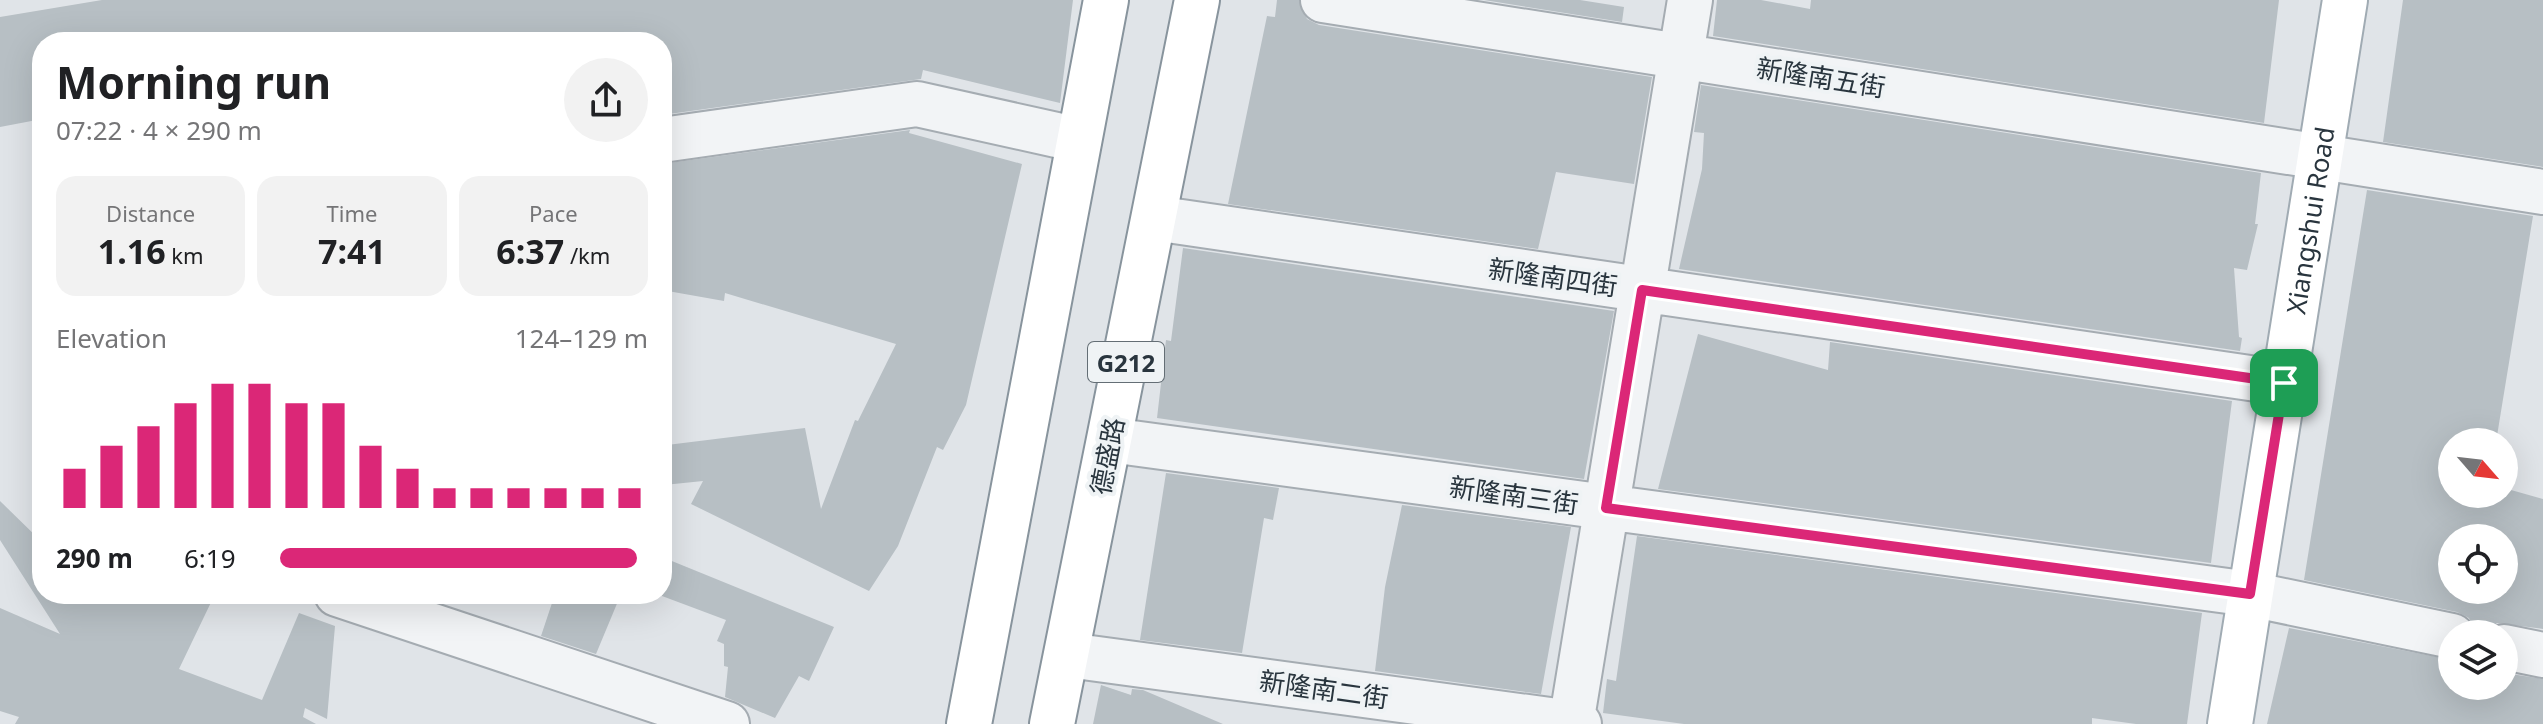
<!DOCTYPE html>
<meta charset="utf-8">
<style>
body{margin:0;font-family:"Noto Sans","Noto Sans SC",sans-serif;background:#f2f2f2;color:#202124;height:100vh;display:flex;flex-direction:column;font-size:30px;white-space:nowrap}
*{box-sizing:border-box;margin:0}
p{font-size:26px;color:#757577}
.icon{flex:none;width:44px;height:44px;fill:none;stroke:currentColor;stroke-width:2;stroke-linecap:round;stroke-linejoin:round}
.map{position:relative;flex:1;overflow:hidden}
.sheet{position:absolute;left:32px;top:32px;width:640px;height:572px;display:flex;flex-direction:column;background:#fff;border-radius:32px;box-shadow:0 8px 32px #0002}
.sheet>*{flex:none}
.needle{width:52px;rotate:118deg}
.tools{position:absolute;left:2438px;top:428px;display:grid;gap:16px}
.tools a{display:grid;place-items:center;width:80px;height:80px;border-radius:50%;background:#fff;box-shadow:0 8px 32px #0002;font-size:40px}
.pin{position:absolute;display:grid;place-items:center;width:68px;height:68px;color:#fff;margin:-34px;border-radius:16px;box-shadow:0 4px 12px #0006}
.round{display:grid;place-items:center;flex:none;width:84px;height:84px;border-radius:42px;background:#f2f2f2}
.summary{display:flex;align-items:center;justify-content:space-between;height:136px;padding:0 24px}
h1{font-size:44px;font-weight:700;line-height:60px}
.stats{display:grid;grid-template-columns:repeat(3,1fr);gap:12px;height:136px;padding:8px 24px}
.stats div{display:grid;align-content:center;border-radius:20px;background:#f2f2f2;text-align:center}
.stats b{font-size:34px;font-weight:700}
.stats small{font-size:22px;font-weight:400}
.stats p{font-size:22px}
.chart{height:224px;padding:16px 24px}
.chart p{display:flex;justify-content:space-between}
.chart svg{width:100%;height:144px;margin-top:8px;stroke:#db2777;stroke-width:6}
ul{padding:0 24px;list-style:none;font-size:26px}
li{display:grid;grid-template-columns:128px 96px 1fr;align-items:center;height:60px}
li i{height:20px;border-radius:10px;background:#db2777}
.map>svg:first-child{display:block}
.building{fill:#b7bfc4;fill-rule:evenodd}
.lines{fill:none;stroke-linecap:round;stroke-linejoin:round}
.minor-casing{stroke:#a5acb2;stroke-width:48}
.major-casing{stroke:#a0abb3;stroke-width:48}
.highway-casing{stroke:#88949d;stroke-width:48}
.minor{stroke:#f2f4f6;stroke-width:44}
.major{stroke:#fff;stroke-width:44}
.highway{stroke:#fff;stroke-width:44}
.route-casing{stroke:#fff;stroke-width:16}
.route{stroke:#db2777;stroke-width:10}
.labels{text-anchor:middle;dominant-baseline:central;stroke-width:8;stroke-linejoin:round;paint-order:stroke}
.shield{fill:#eff3f5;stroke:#646e75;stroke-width:2}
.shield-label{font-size:24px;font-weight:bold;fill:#29353e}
.street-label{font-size:26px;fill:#29353e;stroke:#eff3f5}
</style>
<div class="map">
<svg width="2543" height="724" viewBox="0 0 2543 724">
<rect width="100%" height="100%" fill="#e0e4e8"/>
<path class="building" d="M 102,0 L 1073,0 L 1060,103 L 923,70 L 921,79 L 662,115 L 662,42 L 42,42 L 42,119 L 0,127 L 0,17 Z
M 1277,0 L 1299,0 L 1307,19 L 1319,25 L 1652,77 L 1634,184 L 1556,172 L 1538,249 L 1228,204 L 1267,16 L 1275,17 Z
M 1484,0 L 1580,0 L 1624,7 L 1622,22 Z
M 1717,0 L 1761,0 L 1810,9 L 1811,0 L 2279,0 L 2264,123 L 1713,36 Z
M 2403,0 L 2543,0 L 2543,167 L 2383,142 Z
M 1701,85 L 2261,173 L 2255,224 L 2258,224 L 2247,270 L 2234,268 L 2239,337 L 2242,338 L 2240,351 L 1679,269 L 1702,169 L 1704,133 L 1694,132 Z
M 910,130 L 909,133 L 1022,164 L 966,405 L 943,450 L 937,447 L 898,546 L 869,591 L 691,504 L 703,481 L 664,485 L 667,445 L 805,428 L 821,509 L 855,420 L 858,421 L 896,344 L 725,293 L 724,301 L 662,290 L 662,164 Z
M 2367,190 L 2533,216 L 2496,442 L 2452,442 L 2452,494 L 2504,494 L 2504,488 L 2543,499 L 2543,629 L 2497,623 L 2483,634 L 2476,634 L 2469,618 L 2457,612 L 2304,580 ZM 2452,538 L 2504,538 L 2504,590 L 2452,590 Z
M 1183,248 L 1614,311 L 1584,479 L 1157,418 L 1166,340 L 1171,341 Z
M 1698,334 L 1828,370 L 1830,342 L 2232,401 L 2211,563 L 1658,489 Z
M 1166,473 L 1279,488 L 1273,520 L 1264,518 L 1242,653 L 1140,640 Z
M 0,501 L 42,542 L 42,594 L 215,594 L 179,669 L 262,700 L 299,613 L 335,626 L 327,719 L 305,708 L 303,717 L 316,724 L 15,724 L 19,717 L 0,711 L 0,608 L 60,634 L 0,540 Z
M 1402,505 L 1571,527 L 1541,694 L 1375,671 L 1385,587 Z
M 1637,536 L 2202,613 L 2187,724 L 2136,724 L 2092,718 L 2092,724 L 1684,724 L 1603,713 L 1607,679 L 1616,681 Z
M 662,557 L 834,627 L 809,681 L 799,676 L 775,718 L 725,697 L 728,667 L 724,666 L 724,644 L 717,641 L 726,620 L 662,596 Z
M 555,594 L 621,594 L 596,654 L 541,636 Z
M 2289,628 L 2452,660 L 2452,686 L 2504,686 L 2504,673 L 2543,679 L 2543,724 L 2267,724 Z
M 1101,685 L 1131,695 L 1132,689 L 1143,690 L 1223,724 L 1093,724 Z"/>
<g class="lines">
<defs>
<path id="minor" d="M 1323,0 L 2543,192
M 662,140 L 917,104 L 1079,140
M 1154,218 L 2284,383
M 1110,440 L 2250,594 L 2452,636
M 337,594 L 727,724
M 2504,647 L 2543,655
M 1068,655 L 1579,724
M 1571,724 L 1690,0"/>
<g id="major">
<path id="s1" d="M 2230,724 L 2345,0"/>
</g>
<path id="highway" d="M 969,724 L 1106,0
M 1052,724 L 1197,0"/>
</defs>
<use href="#minor" class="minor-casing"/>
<use href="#major" class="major-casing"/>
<use href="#highway" class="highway-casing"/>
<use href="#minor" class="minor"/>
<use href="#major" class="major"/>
<use href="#highway" class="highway"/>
</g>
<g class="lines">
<defs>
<path id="route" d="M 1642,290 L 2284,383 L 2250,594 L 1606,508 Z"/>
</defs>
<use href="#route" class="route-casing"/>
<use href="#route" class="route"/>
</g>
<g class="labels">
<rect class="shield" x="1088" y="342" width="76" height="40" rx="6"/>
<g class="shield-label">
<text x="1126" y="362">G212</text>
</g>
<g class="street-label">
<text transform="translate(1821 77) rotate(9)">新隆南五街</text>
<text stroke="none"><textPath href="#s1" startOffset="510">Xiangshui Road</textPath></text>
<text transform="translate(1553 277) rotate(8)">新隆南四街</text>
<text transform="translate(1107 456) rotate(-79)">德盛路</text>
<text transform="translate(1514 495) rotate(8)">新隆南三街</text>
<text transform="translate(1324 689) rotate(8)">新隆南二街</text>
</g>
</g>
</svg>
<div class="tools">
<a><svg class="needle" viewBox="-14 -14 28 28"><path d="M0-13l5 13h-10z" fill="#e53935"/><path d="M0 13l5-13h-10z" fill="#757577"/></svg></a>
<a><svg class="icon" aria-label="locate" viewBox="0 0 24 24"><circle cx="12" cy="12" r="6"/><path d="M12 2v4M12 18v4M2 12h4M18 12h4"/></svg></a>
<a><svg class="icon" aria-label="layers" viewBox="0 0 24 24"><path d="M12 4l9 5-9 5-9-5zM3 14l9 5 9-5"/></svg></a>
</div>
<div class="pin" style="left:2284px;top:383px;background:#1e9e55"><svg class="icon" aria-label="arrive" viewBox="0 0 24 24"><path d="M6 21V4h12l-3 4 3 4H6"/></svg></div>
<section class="sheet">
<div class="summary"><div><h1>Morning run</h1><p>07:22 · 4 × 290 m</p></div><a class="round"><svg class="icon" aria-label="share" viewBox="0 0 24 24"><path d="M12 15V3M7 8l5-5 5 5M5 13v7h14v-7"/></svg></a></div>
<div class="stats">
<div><p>Distance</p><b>1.16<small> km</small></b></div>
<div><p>Time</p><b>7:41</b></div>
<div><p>Pace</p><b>6:37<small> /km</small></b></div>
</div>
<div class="chart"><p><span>Elevation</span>124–129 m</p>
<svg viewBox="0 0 160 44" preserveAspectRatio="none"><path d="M5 44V32M15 44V25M25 44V19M35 44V12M45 44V6M55 44V6M65 44V12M75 44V12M85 44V25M95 44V32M105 44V38M115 44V38M125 44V38M135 44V38M145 44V38M155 44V38"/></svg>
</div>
<ul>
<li><b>290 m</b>6:19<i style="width:97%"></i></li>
</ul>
</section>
</div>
